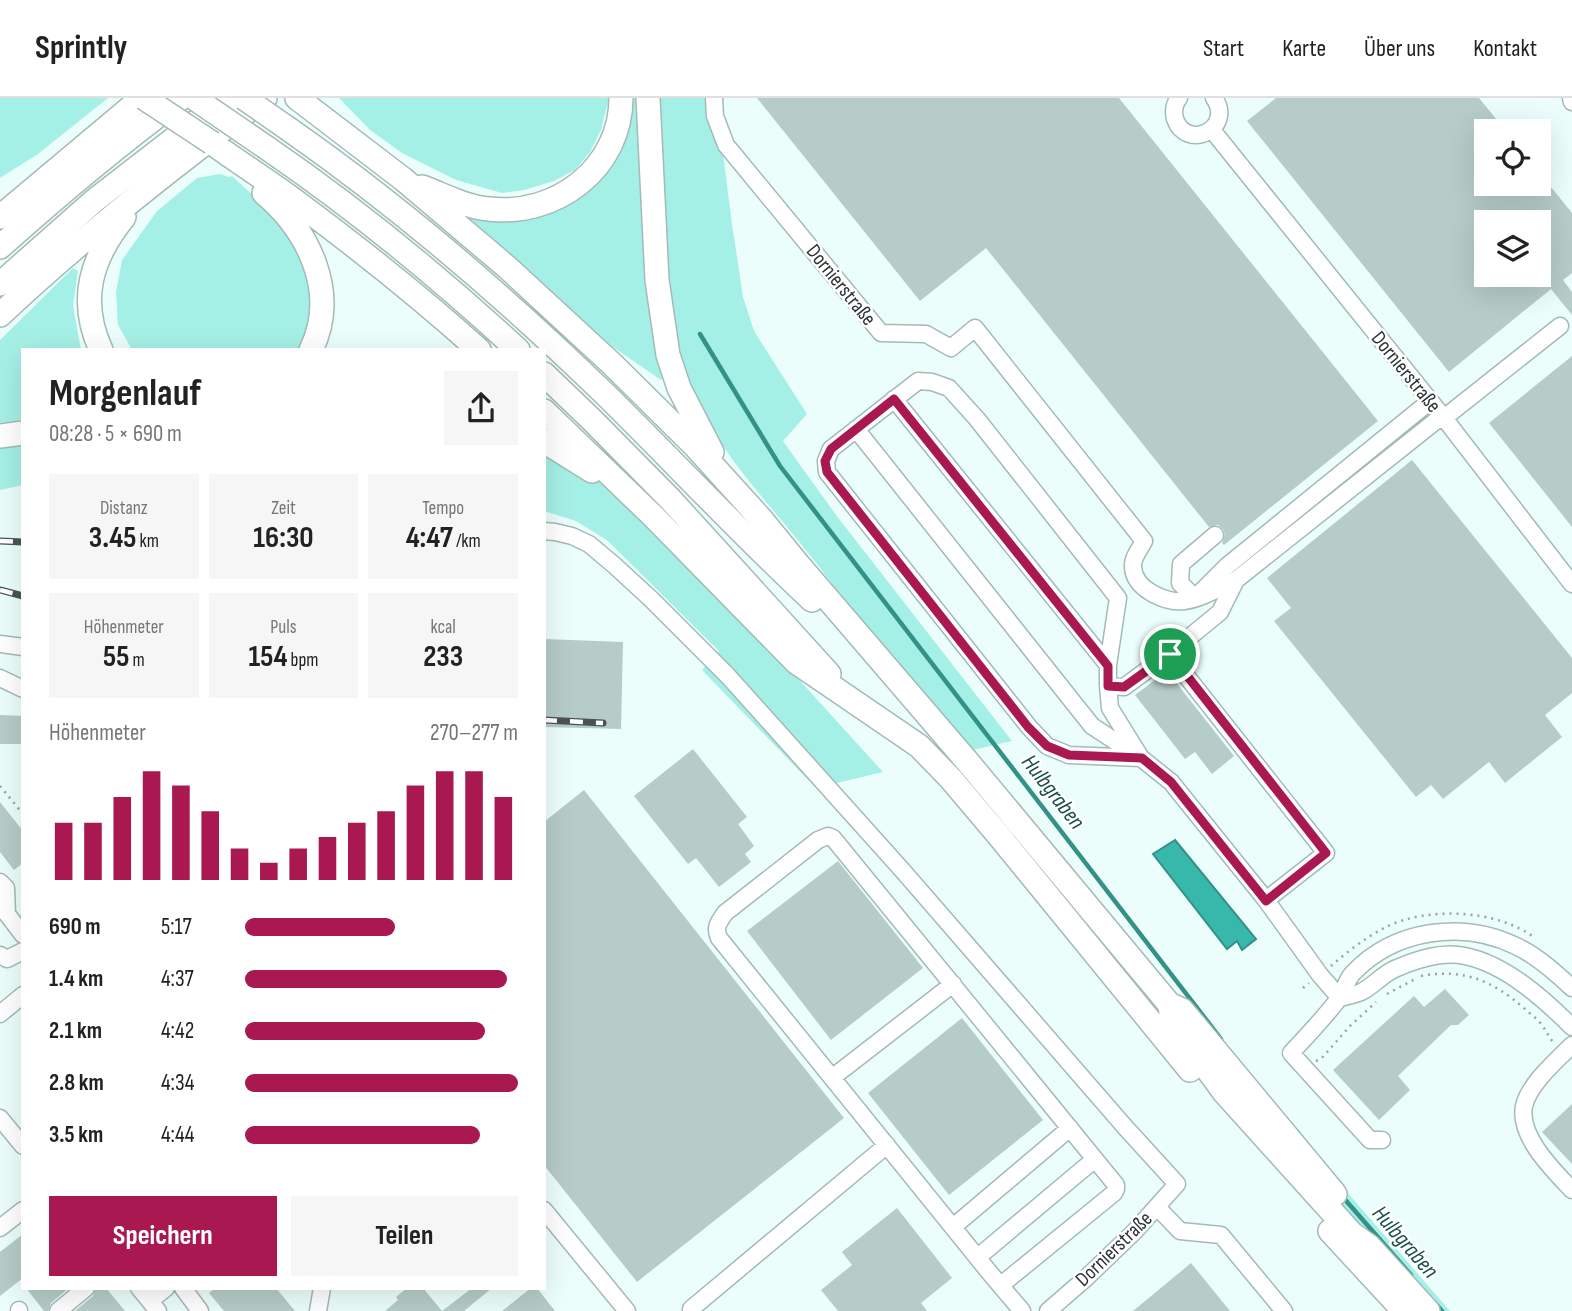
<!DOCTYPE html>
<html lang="de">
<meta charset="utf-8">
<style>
body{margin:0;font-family:"Sofia Sans Condensed",sans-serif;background:#f6f6f6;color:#222;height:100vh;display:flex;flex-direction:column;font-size:26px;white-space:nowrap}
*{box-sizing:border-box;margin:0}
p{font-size:23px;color:#767676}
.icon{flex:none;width:38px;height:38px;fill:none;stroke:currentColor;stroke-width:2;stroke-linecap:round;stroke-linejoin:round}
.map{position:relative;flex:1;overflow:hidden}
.drawer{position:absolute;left:21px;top:250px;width:525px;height:942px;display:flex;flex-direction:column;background:#fff;border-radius:0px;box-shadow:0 7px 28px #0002}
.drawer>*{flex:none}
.controls{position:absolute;left:1474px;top:21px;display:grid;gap:14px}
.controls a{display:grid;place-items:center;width:77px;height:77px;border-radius:0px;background:#fff;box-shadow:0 7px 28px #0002;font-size:35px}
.pin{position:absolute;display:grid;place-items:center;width:60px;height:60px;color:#fff;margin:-30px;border:4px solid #fff;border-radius:50%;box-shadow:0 2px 7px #0007}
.round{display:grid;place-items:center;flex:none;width:74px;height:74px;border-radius:0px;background:#f6f6f6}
.head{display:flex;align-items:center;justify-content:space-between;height:119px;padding:0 28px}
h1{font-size:38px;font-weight:700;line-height:52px}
.metrics{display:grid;grid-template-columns:repeat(3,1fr);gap:10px;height:119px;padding:7px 28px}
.metrics div{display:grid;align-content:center;border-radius:0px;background:#f6f6f6;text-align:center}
.metrics b{font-size:30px;font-weight:700}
.metrics small{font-size:19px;font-weight:400}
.metrics p{font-size:19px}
.chart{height:196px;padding:14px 28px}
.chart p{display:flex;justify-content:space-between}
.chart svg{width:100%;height:126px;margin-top:7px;stroke:#a91851;stroke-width:6}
.cta{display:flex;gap:14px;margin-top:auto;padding:14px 28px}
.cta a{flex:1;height:80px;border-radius:0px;background:#a91851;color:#fff;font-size:28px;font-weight:700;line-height:80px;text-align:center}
.cta a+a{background:#f6f6f6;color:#222}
ul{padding:0 28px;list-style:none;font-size:23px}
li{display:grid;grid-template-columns:112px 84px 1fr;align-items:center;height:52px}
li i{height:18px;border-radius:9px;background:#a91851}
header{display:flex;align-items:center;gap:42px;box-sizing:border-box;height:98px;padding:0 35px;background:#fff;border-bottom:2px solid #e0e0e0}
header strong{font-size:33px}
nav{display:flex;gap:38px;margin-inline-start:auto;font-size:24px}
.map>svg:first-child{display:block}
.green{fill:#a5f0e6}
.water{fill:#37b8ab;stroke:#349187;stroke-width:2}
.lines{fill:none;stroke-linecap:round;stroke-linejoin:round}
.stream{stroke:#349187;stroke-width:4.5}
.building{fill:#b6ccc8;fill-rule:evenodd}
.minor-casing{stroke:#a4bab7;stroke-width:19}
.highway-casing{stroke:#a4bab7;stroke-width:26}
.path{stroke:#96a4a2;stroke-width:2.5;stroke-dasharray:2 5;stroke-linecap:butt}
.minor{stroke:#fff;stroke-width:16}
.highway{stroke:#fff;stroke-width:23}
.rail-casing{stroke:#495452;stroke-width:7}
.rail{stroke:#fff;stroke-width:4.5;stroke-dasharray:13;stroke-linecap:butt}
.highway-bridge-casing{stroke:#a4bab7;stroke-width:26;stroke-linecap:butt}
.highway-bridge{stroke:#fff;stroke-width:23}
.route-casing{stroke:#fff;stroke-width:14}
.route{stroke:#a91851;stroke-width:9}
.labels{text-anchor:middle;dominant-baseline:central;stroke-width:5;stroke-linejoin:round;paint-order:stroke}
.street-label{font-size:21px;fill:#2c3534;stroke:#fff}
.water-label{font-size:23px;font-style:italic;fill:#1b504a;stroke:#fff}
</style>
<header>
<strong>Sprintly</strong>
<nav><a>Start</a><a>Karte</a><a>Über uns</a><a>Kontakt</a></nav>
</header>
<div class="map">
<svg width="1572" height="1213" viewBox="0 0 1572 1213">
<rect width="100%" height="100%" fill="#ecfefb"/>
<path class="green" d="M 0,0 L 108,0 L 38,56 L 0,80 Z
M 339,0 L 609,0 L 601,32 L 590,54 L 575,72 L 554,83 L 524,92 L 502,95 L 456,82 L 402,55 L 370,32 Z
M 632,0 L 642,0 L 665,277 L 661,282 L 613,249 L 455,109 L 512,122 L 547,116 L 585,95 L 630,23 Z
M 658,0 L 716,0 L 732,126 L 743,199 L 754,233 L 807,316 L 783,343 L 836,417 L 1012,643 L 960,655 C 911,591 863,525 813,461 C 767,402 709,346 685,274 C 669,225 667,172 664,122 C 662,81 660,41 658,0 Z
M 220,76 L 229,79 L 232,78 C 261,104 293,134 306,172 C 309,178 309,187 310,194 C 312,214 309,233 299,252 L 132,252 L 118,227 L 116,194 L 122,162 L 157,113 L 197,80 Z
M 73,170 L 78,173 L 73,208 L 81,252 L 23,252 L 23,322 L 0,325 L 0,242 Z
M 23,344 L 23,387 L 0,392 L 0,347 Z
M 544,351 L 595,381 L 630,408 L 783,564 L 883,674 L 816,690 L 702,572 L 719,553 L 608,443 L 576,423 L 544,413 Z
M 1284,1025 L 1299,1032 L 1327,1071 L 1450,1213 L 1433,1213 L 1280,1043 Z"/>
<path class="water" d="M 1175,742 L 1256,841 L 1242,852 L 1237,843 L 1227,851 L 1153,756 Z"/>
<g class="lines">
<path class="stream" d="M 700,236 L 780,368 L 1221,941
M 1341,1097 L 1411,1177
M 1435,1205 L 1442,1213"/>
</g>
<path class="building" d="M 757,0 L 1119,0 L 1378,323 L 1224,447 L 1222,445 L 1225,436 L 1223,431 L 1218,427 L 1209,429 L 986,150 L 920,203 Z
M 1276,0 L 1479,0 L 1506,33 L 1486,33 L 1486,86 L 1538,86 L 1538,73 L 1572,115 L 1572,175 L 1563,182 L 1572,194 L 1572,217 L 1551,191 L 1449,274 L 1247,23 ZM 1486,124 L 1538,124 L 1538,177 L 1486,177 Z
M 1572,258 L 1572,429 L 1489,325 Z
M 1412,362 L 1572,560 L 1572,595 L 1545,617 L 1562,639 L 1505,685 L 1489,664 L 1443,701 L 1431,687 L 1416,699 L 1274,523 L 1291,510 L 1267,480 Z
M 544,541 L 623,544 L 621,631 L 544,629 Z
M 1167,573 L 1234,658 L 1212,676 L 1195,654 L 1185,661 L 1135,597 Z
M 0,617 L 23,618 L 23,646 L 0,646 Z
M 693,651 L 747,719 L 738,726 L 754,748 L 745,756 L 751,764 L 719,789 L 696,760 L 688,766 L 634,698 Z
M 584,692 L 844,1020 L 637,1184 L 544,1067 L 544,724 Z
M 0,704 L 23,733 L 23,765 L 14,772 L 0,754 Z
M 838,763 L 923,870 L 831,942 L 747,833 Z
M 1445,891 L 1469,917 L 1458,927 L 1451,927 L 1398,978 L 1410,992 L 1379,1022 L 1333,972 L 1414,898 L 1424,909 Z
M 962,920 L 1043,1022 L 949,1097 L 868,995 Z
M 1572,1006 L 1572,1066 L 1542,1034 Z
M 897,1110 L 952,1180 L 921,1205 L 927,1213 L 838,1213 L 821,1192 L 852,1167 L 842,1154 Z
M 23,1136 L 23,1180 L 0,1198 L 0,1154 Z
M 1191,1165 L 1230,1213 L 1133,1213 Z
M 26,1190 L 69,1190 L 51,1205 L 48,1213 L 44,1213 Z
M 96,1190 L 106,1190 L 125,1213 L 75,1213 L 93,1198 Z
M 215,1190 L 276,1190 L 295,1213 L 224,1213 L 209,1195 Z
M 407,1190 L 423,1190 L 442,1213 L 385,1213 L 398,1202 L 396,1199 Z
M 472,1190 L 492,1190 L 464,1213 L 442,1213 Z
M 531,1190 L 537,1190 L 555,1213 L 502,1213 Z"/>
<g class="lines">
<defs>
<path id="minor" d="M 714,0 L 715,18 L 726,47 L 881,235 L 926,236 L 951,250 L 975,230 L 1144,443 C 1140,451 1132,460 1133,469 C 1134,491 1165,505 1184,503 C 1202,501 1220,489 1236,482 L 1220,514 L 1169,556 L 1124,589 L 1108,588
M 1179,0 C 1174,6 1173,13 1175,21 C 1187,54 1235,30 1214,0
M 1571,0 L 1572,4
M 1212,32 L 1444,320 L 1572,486
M 918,283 L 932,284 L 949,290 L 977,321 L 1118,500 L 1108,567 L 1108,588 L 1110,610 L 1141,660 L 1069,657 L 1047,648 L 1029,629 L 827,374 L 826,363 L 831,351 Z
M 894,301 L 1108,567
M 1444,320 L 1560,228
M 856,331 L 1092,628 L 1141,660 L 1171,684 L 1266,802 L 1320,877 L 1340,900
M 544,433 L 555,434 L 572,438 L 589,446 L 614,467 L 651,501 L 728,578 L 903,773 L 1125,1029 L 1177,1086 L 1135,1133 L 1086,1180 L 1048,1213
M 1215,437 L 1181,466 L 1180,485 L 1195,500 L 1227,468 L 1429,304
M 1236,482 L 1442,318
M 0,546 L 23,549
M 1169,556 L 1326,755 L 1266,802
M 0,580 L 23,591
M 0,784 L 6,790 L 7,816 L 23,837
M 0,857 L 7,861 L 23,853
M 1340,900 C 1347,898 1354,897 1361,894 C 1374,888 1383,875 1397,870 C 1418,861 1442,853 1465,858 C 1505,866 1544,901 1572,929
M 0,916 L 23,897
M 1572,947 C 1557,962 1529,986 1524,1008 C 1518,1038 1553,1072 1572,1092
M 833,979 L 953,886
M 0,1020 L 23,1048
M 1382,1042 L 1370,1042 L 1291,955 C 1307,938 1323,921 1337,903 C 1344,895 1346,882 1353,875 C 1395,831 1463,822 1516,848 C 1537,858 1555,874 1572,890
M 1157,1109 L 1180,1133 L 1221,1137 L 1284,1213
M 544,1112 L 627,1213
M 953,1129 L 1070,1030
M 0,1130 L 23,1112
M 978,1159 L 1095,1061
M 1001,1187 L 1114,1095 L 1116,1091 L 1116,1087 L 833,740 L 828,738 L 818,742 L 725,815 C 719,824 714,829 719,840 L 989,1174 L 1022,1213
M 139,1190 L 158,1213
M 183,1190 L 200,1213
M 150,1203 L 166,1190
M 691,1211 L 887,1047
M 19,1213 L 19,1212
M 58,1213 L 86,1190
M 318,1213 L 322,1190"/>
<path id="highway" d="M 297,0 L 403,81 L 508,170 L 612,266 L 695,348 L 762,422 L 797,465 L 967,663 L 1170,907 L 1172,923 L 1224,994 L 1352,1136 L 1369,1148 L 1428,1213
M 648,0 L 657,182 L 668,257 L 679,290 L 712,354
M 290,32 C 403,111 507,201 606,297 C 675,365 741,436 812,502
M 212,45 C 238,64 265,81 291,100 C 356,148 419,198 479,252
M 267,50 C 356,111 439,179 518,252
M 422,89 C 444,97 465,109 489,111 C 556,119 621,70 621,0
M 264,95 C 309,133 339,195 311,252
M 0,119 L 142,0
M 0,149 C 58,97 118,47 181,0
M 0,186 L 95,102 L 227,0
M 0,217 C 84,138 173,68 265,0
M 101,252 C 78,202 91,160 124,119
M 544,276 L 592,322 L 671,402 L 829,576
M 544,313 L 653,418 L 796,564 L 919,648 L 951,681 L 1000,739 L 1190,972
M 0,338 L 23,335
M 544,343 L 592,373
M 1173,908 L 1182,912 L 1335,1096
M 1330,1133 L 1404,1213"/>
</defs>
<use href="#minor" class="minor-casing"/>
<use href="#highway" class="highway-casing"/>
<path class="path" d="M 0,688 L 23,716
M 1331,868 C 1347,854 1365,840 1384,830 C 1426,808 1497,811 1535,840
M 1421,878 C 1464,870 1493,883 1525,911 C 1530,916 1537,920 1541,926 C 1546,932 1548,938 1553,944
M 1303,890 L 1309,885
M 1387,896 L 1415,881
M 1316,963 L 1321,961 L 1350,928 L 1376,904"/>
<use href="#minor" class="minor"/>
<use href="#highway" class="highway"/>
<defs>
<path id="rail" d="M 0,443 L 23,444
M 0,492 L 23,498
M 544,622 L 603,625"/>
</defs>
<use href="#rail" class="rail-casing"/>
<use href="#rail" class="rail"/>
<defs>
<path id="highway-bridge" d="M 144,0 L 212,45
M 194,0 L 267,50
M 244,0 L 290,32"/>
</defs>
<use href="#highway-bridge" class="highway-bridge-casing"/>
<use href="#highway-bridge" class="highway-bridge"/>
</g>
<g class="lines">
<defs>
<path id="route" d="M 894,301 L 1108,568 L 1108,588 L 1124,589 L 1170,556 L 1326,755 L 1266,803 L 1171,684 L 1142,660 L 1069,657 L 1047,648 L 1028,629 L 827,374 L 825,363 L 831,351 Z"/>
</defs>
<use href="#route" class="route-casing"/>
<use href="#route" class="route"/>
</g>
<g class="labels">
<g class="street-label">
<text transform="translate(841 187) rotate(51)">Dornierstraße</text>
<text transform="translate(1406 274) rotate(51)">Dornierstraße</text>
<text transform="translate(1114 1151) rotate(-44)">Dornierstraße</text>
</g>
<g class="water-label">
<text transform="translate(1053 694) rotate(52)">Hulbgraben</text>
<text transform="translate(1405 1144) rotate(49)">Hulbgraben</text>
</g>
</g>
</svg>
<div class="controls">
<a><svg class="icon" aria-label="locate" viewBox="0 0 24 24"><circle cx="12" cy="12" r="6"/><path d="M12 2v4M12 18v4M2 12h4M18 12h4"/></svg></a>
<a><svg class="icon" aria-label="layers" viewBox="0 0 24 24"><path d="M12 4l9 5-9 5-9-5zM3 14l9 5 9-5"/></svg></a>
</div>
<div class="pin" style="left:1170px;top:556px;background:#1e9e55"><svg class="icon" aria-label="arrive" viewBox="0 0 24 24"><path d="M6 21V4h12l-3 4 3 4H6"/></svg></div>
<section class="drawer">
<div class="head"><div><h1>Morgenlauf</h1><p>08:28 · 5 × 690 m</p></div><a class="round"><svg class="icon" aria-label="share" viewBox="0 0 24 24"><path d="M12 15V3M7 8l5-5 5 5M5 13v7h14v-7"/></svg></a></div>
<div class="metrics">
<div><p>Distanz</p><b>3.45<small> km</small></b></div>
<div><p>Zeit</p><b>16:30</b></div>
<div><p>Tempo</p><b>4:47<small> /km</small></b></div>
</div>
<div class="metrics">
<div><p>Höhenmeter</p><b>55<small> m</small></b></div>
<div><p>Puls</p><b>154<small> bpm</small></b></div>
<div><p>kcal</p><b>233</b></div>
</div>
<div class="chart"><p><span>Höhenmeter</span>270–277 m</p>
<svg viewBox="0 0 160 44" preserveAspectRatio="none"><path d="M5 44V24M15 44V24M25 44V15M35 44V6M45 44V11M55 44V20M65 44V33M75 44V38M85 44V33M95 44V29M105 44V24M115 44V20M125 44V11M135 44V6M145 44V6M155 44V15"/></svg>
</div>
<ul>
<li><b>690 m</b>5:17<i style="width:55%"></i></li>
<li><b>1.4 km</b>4:37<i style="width:96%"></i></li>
<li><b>2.1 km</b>4:42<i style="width:88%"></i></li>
<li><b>2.8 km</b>4:34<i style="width:100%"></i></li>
<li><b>3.5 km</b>4:44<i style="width:86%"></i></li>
</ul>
<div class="cta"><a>Speichern</a><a>Teilen</a></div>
</section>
</div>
